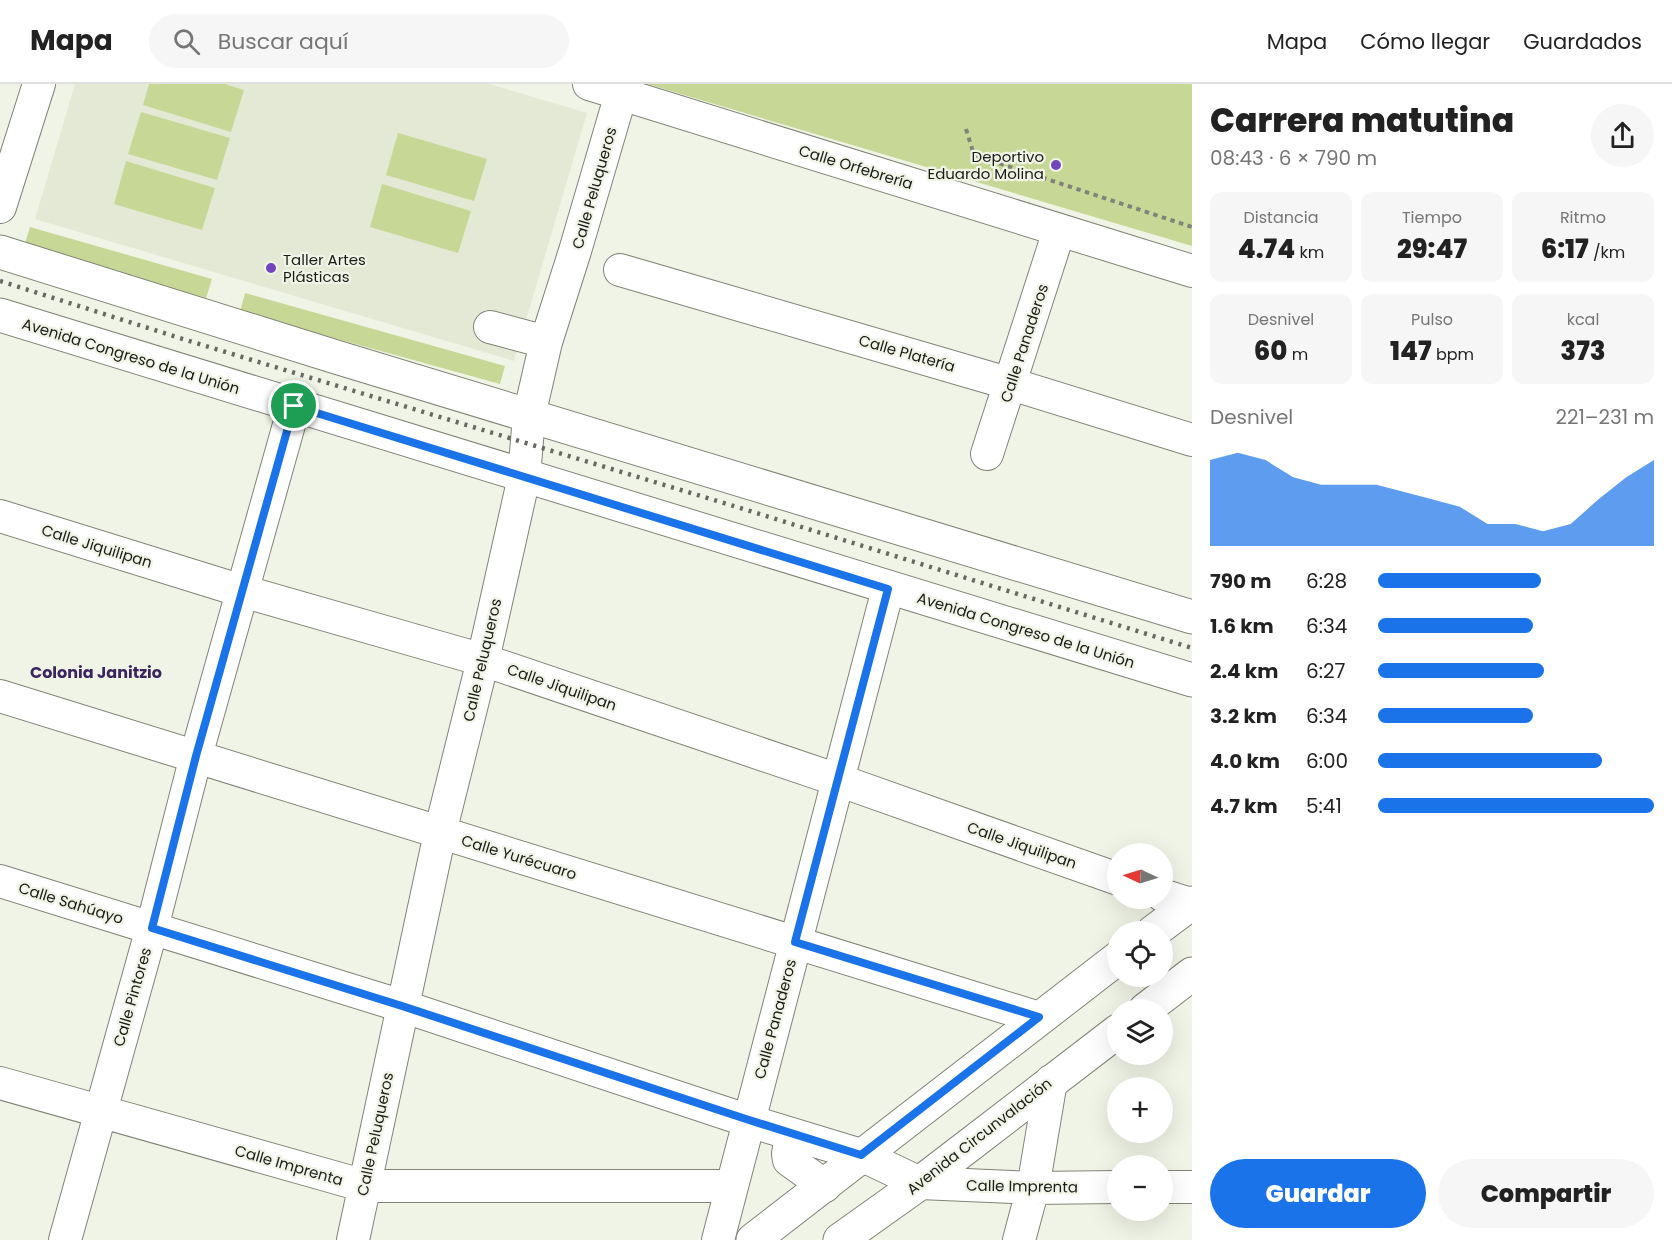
<!DOCTYPE html>
<html lang="es">
<meta charset="utf-8">
<style>
body{margin:0;font-family:Poppins,sans-serif;background:#f6f6f6;color:#222;height:100vh;display:flex;flex-direction:column;font-size:22px;white-space:nowrap}
*{box-sizing:border-box;margin:0}
p{font-size:20px;color:#767676}
.icon{flex:none;width:33px;height:33px;fill:none;stroke:currentColor;stroke-width:2;stroke-linecap:round;stroke-linejoin:round}
.map{position:relative;flex:1;overflow:hidden}
.side{display:flex;flex-direction:column;background:#fff;width:480px}
.side>*{flex:none}
.needle{width:39px;rotate:274deg}
.buttons{position:absolute;left:1107px;top:759px;display:grid;gap:12px}
.buttons a{display:grid;place-items:center;width:66px;height:66px;border-radius:50%;background:#fff;box-shadow:0 6px 24px #0002;font-size:30px}
.pin{position:absolute;display:grid;place-items:center;width:51px;height:51px;color:#fff;margin:-26px;border:3px solid #fff;border-radius:50%;box-shadow:0 2px 6px #0007}
.round{display:grid;place-items:center;flex:none;width:63px;height:63px;border-radius:32px;background:#f6f6f6}
.headline{display:flex;align-items:center;justify-content:space-between;height:102px;padding:0 18px}
h1{font-size:33px;font-weight:800;line-height:45px}
.figures{display:grid;grid-template-columns:repeat(3,1fr);gap:9px;height:102px;padding:6px 18px}
.figures div{display:grid;align-content:center;border-radius:12px;background:#f6f6f6;text-align:center}
.figures b{font-size:26px;font-weight:800}
.figures small{font-size:16px;font-weight:400}
.figures p{font-size:16px}
.chart{height:168px;padding:12px 18px}
.chart p{display:flex;justify-content:space-between}
.chart svg{width:100%;height:108px;margin-top:6px;fill:#1a73e8;opacity:.7}
.primary-button{display:flex;gap:12px;margin-top:auto;padding:12px 18px}
.primary-button a{flex:1;height:69px;border-radius:36px;background:#1a73e8;color:#fff;font-size:24px;font-weight:800;line-height:69px;text-align:center}
.primary-button a+a{background:#f6f6f6;color:#222}
ul{padding:0 18px;list-style:none;font-size:20px}
li{display:grid;grid-template-columns:96px 72px 1fr;align-items:center;height:45px}
li i{height:15px;border-radius:8px;background:#1a73e8}
header{display:flex;align-items:center;gap:36px;box-sizing:border-box;height:84px;padding:0 30px;background:#fff;border-bottom:2px solid #e0e0e0}
header strong{font-size:28px}
nav{display:flex;gap:33px;margin-inline-start:auto;font-size:21px}
.search{width:420px;height:54px;background:#f6f6f6;display:flex;align-items:center;gap:15px;box-sizing:border-box;padding:0 21px;border-radius:33px;color:#767676;font-size:22px}
main{display:flex;flex:1;min-height:0}
.map>svg:first-child{display:block}
.built{fill:#e3e9d4}
.green{fill:#c7d896}
.lines{fill:none;stroke-linecap:round;stroke-linejoin:round}
.minor-casing{stroke:#808477;stroke-width:34}
.major-casing{stroke:#808477;stroke-width:35}
.path{stroke:#81837a;stroke-width:4;stroke-dasharray:4.5 4.5;stroke-linecap:butt}
.minor{stroke:#fff;stroke-width:32}
.major{stroke:#fff;stroke-width:33}
.rail{stroke:#676960;stroke-width:4.5;stroke-dasharray:3 6;stroke-linecap:butt}
.route-casing{stroke:#fff;stroke-width:12}
.route{stroke:#1a73e8;stroke-width:8}
.poi-dot{fill:#7345bd;stroke:#f0f4e6;stroke-width:2}
.labels{text-anchor:middle;dominant-baseline:central;stroke-width:4.5;stroke-linejoin:round;paint-order:stroke}
.poi-label{font-size:15px;fill:#1b1c17;stroke:#f0f4e6;text-anchor:end}
.street-label{font-size:15px;fill:#1b1c17;stroke:#f0f4e6}
.neighbourhood-label{font-size:16px;font-weight:bold;fill:#3a255f;stroke:#f0f4e6}
</style>
<header>
<strong>Mapa</strong>
<div class="search"><svg class="icon" aria-label="search" viewBox="0 0 24 24"><circle cx="10" cy="10" r="6"/><path d="M15 15l6 6"/></svg>Buscar aquí</div>
<nav><a>Mapa</a><a>Cómo llegar</a><a>Guardados</a></nav>
</header>
<main>
<div class="map">
<svg width="1192" height="1156" viewBox="0 0 1192 1156">
<rect width="100%" height="100%" fill="#f0f4e6"/>
<path class="built" d="M 75,0 L 490,0 L 587,29 L 514,277 L 35,135 Z"/>
<path class="green" d="M 149,0 L 225,0 L 244,6 L 231,48 L 143,21 Z
M 647,0 L 1192,0 L 1192,162 Z
M 141,28 L 230,54 L 217,96 L 128,70 Z
M 398,49 L 487,75 L 474,117 L 386,91 Z
M 126,77 L 215,104 L 202,146 L 114,120 Z
M 382,100 L 471,127 L 458,169 L 370,143 Z
M 30,143 L 212,195 L 206,214 L 24,162 Z
M 245,209 L 505,282 L 500,300 L 240,228 Z"/>
<g class="lines">
<defs>
<path id="minor" d="M 589,0 L 1192,187
M 0,123 L 39,0
M 620,186 L 1011,300 L 1192,356
M 490,243 L 546,258
M 987,370 L 1059,147
M 0,432 L 242,507 L 483,576 L 838,696 L 1118,795
M 0,612 L 1039,934
M 0,797 L 402,922 L 749,1037 L 861,1071 L 920,1099 L 1033,1104 L 1118,1103
M 1162,811 L 1190,820
M 0,999 L 365,1102 L 731,1102
M 791,1050 L 788,1070 L 789,1076 L 825,1102
M 1162,1103 L 1192,1103
M 65,1156 L 152,844 L 196,672 L 294,323
M 353,1156 L 440,749 L 483,576 L 524,393 L 529,332 L 546,258 L 575,167 L 621,10 L 626,0
M 718,1156 L 888,505
M 1019,1156 L 1033,1104 L 1051,997"/>
<path id="major" d="M 0,168 L 336,273 L 1192,533
M 0,231 L 1192,596
M 1153,848 L 1192,819
M 1145,926 L 1192,890
M 753,1156 L 1118,874
M 840,1156 L 920,1099 L 1118,947"/>
</defs>
<use href="#minor" class="minor-casing"/>
<use href="#major" class="major-casing"/>
<path class="path" d="M 966,45 L 974,71 L 1192,143"/>
<use href="#minor" class="minor"/>
<use href="#major" class="major"/>
<path class="rail" d="M 0,197 L 186,256 L 737,423 L 1192,564"/>
</g>
<g class="lines">
<defs>
<path id="route" d="M 294,322 L 888,505 L 795,858 L 1039,933 L 861,1071 L 749,1036 L 402,922 L 152,844 L 196,672 Z"/>
</defs>
<use href="#route" class="route-casing"/>
<use href="#route" class="route"/>
</g>
<g class="poi-dot">
<circle cx="1056" cy="81" r="6"/>
<circle cx="271" cy="184" r="6"/>
</g>
<g class="labels">
<g class="poi-label">
<text x="1044" y="72">Deportivo<tspan x="1044" dy="17">Eduardo Molina</tspan></text>
<text x="283" y="175" text-anchor="start">Taller Artes<tspan x="283" dy="17">Plásticas</tspan></text>
</g>
<g class="street-label">
<text transform="translate(856 83) rotate(17)">Calle Orfebrería</text>
<text transform="translate(594 104) rotate(-74)">Calle Peluqueros</text>
<text transform="translate(1024 259) rotate(-72)">Calle Panaderos</text>
<text transform="translate(907 269) rotate(16)">Calle Platería</text>
<text transform="translate(131 272) rotate(17)">Avenida Congreso de la Unión</text>
<text transform="translate(97 462) rotate(17)">Calle Jiquilipan</text>
<text transform="translate(1026 546) rotate(17)">Avenida Congreso de la Unión</text>
<text transform="translate(482 576) rotate(-77)">Calle Peluqueros</text>
<text transform="translate(562 603) rotate(19)">Calle Jiquilipan</text>
<text transform="translate(1022 761) rotate(19)">Calle Jiquilipan</text>
<text transform="translate(519 773) rotate(17)">Calle Yurécuaro</text>
<text transform="translate(71 819) rotate(17)">Calle Sahúayo</text>
<text transform="translate(132 913) rotate(-74)">Calle Pintores</text>
<text transform="translate(775 935) rotate(-75)">Calle Panaderos</text>
<text transform="translate(375 1050) rotate(-78)">Calle Peluqueros</text>
<text transform="translate(979 1052) rotate(-38)">Avenida Circunvalación</text>
<text transform="translate(289 1081) rotate(16)">Calle Imprenta</text>
<text transform="translate(1022 1102) rotate(1)">Calle Imprenta</text>
</g>
<g class="neighbourhood-label">
<text x="96" y="588">Colonia Janitzio</text>
</g>
</g>
</svg>
<div class="buttons">
<a><svg class="needle" viewBox="-14 -14 28 28"><path d="M0-13l5 13h-10z" fill="#e53935"/><path d="M0 13l5-13h-10z" fill="#767676"/></svg></a>
<a><svg class="icon" aria-label="locate" viewBox="0 0 24 24"><circle cx="12" cy="12" r="6"/><path d="M12 2v4M12 18v4M2 12h4M18 12h4"/></svg></a>
<a><svg class="icon" aria-label="layers" viewBox="0 0 24 24"><path d="M12 4l9 5-9 5-9-5zM3 14l9 5 9-5"/></svg></a>
<a>+</a>
<a>−</a>
</div>
<div class="pin" style="left:294px;top:322px;background:#1e9e55"><svg class="icon" aria-label="arrive" viewBox="0 0 24 24"><path d="M6 21V4h12l-3 4 3 4H6"/></svg></div>
</div>
<section class="side">
<div class="headline"><div><h1>Carrera matutina</h1><p>08:43 · 6 × 790 m</p></div><a class="round"><svg class="icon" aria-label="share" viewBox="0 0 24 24"><path d="M12 15V3M7 8l5-5 5 5M5 13v7h14v-7"/></svg></a></div>
<div class="figures">
<div><p>Distancia</p><b>4.74<small> km</small></b></div>
<div><p>Tiempo</p><b>29:47</b></div>
<div><p>Ritmo</p><b>6:17<small> /km</small></b></div>
</div>
<div class="figures">
<div><p>Desnivel</p><b>60<small> m</small></b></div>
<div><p>Pulso</p><b>147<small> bpm</small></b></div>
<div><p>kcal</p><b>373</b></div>
</div>
<div class="chart"><p><span>Desnivel</span>221–231 m</p>
<svg viewBox="0 0 160 44" preserveAspectRatio="none"><path d="M0 44V9L10 6L20 9L30 16L40 19L50 19L60 19L70 22L80 25L90 28L100 35L110 35L120 38L130 35L140 25L150 16L160 9V44z"/></svg>
</div>
<ul>
<li><b>790 m</b>6:28<i style="width:59%"></i></li>
<li><b>1.6 km</b>6:34<i style="width:56%"></i></li>
<li><b>2.4 km</b>6:27<i style="width:60%"></i></li>
<li><b>3.2 km</b>6:34<i style="width:56%"></i></li>
<li><b>4.0 km</b>6:00<i style="width:81%"></i></li>
<li><b>4.7 km</b>5:41<i style="width:100%"></i></li>
</ul>
<div class="primary-button"><a>Guardar</a><a>Compartir</a></div>
</section>
</main>
